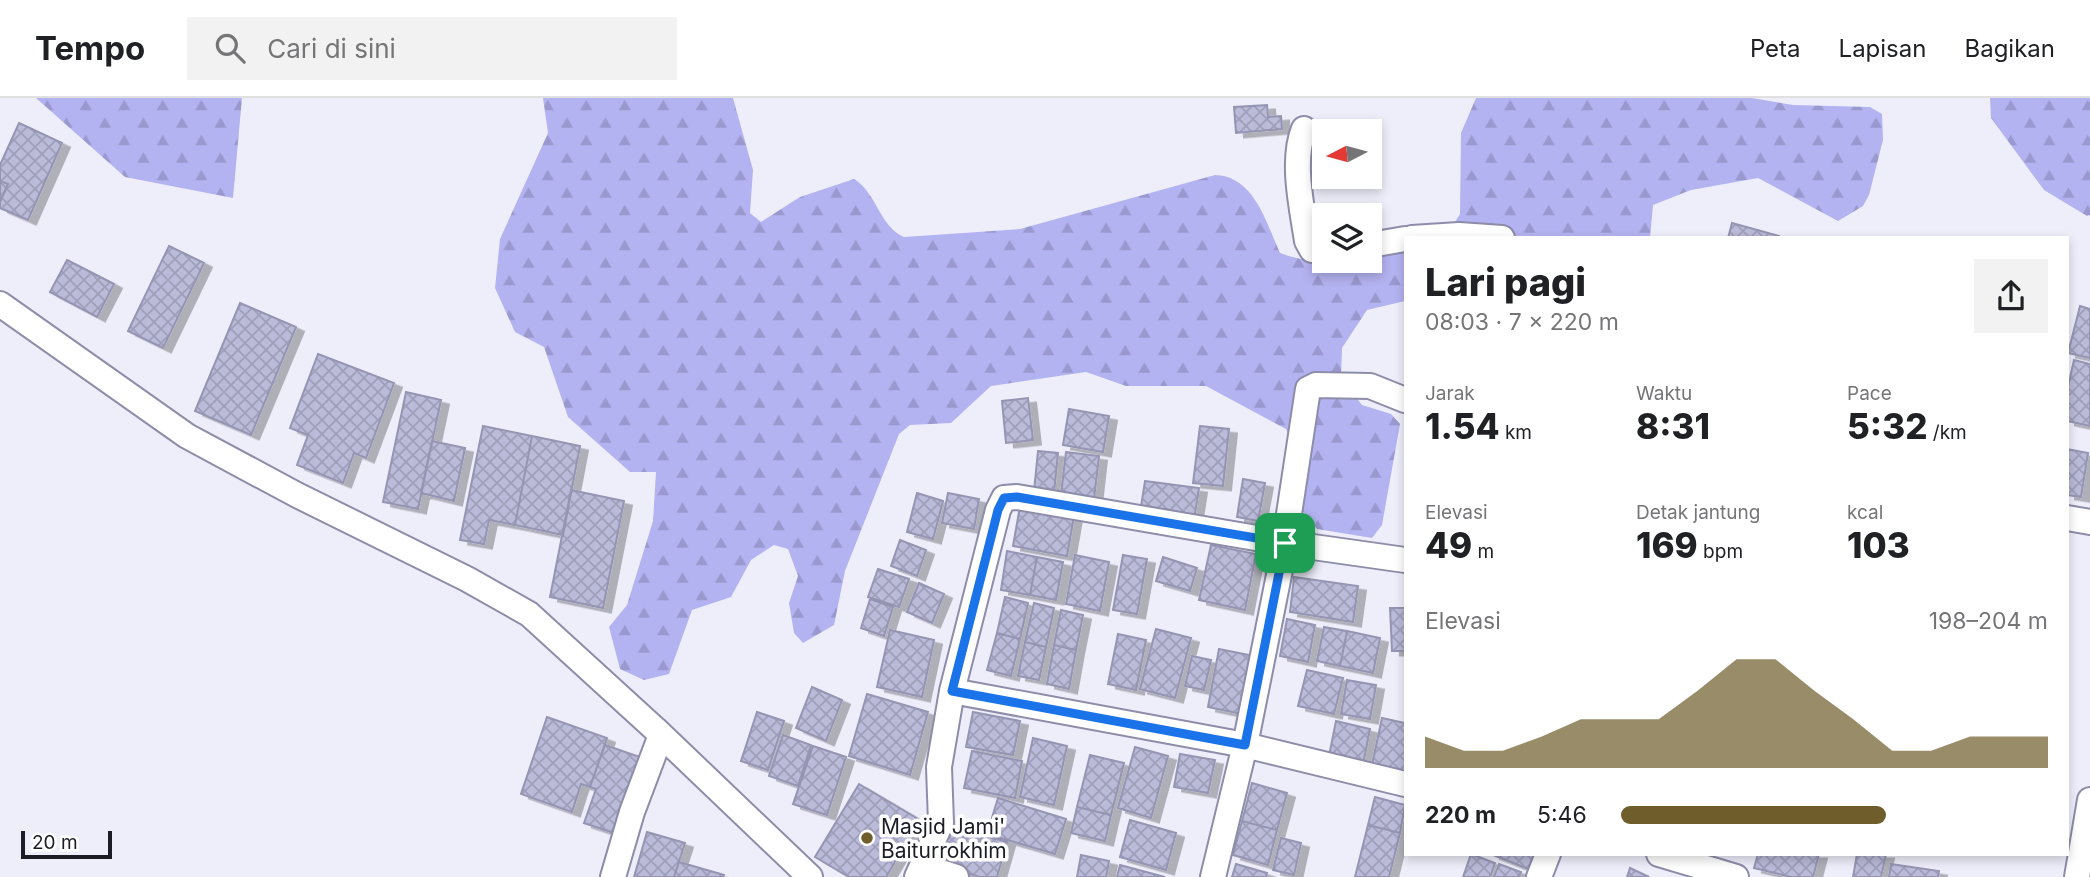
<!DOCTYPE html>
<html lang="id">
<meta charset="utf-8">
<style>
body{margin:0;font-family:Inter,sans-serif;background:#f2f2f2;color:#202124;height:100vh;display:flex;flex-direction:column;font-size:26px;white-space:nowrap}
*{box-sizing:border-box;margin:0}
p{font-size:23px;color:#757577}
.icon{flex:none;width:38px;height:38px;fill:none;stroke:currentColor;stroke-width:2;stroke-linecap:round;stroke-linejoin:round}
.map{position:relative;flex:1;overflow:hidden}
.side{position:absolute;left:1404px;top:138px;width:665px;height:620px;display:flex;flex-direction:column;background:#fff;border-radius:0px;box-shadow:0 4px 10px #0003}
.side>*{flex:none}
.needle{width:46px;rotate:264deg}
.controls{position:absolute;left:1312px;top:21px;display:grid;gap:14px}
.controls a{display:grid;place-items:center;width:70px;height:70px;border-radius:0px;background:#fff;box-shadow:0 4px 10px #0003;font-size:35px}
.scale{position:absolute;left:21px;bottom:18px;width:91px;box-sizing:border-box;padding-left:7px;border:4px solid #1c1c27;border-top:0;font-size:19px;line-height:24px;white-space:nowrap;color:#1c1c27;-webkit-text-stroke:5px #fff;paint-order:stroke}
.pin{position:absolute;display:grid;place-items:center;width:60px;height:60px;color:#fff;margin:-30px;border-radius:14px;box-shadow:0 4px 10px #0006}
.round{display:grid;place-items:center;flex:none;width:74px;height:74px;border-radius:0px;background:#f2f2f2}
.overview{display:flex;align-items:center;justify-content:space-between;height:119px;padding:0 21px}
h1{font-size:38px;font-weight:800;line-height:52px}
.stats{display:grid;grid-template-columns:repeat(3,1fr);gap:10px;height:119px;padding:7px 21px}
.stats div{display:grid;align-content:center}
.stats b{font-size:35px;font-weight:800}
.stats small{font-size:19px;font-weight:400}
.stats p{font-size:19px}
.chart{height:196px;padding:14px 21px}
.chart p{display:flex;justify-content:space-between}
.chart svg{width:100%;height:126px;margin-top:7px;fill:#6f5d2b;opacity:.7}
ul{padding:0 21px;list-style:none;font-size:23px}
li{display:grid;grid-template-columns:112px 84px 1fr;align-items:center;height:52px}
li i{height:18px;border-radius:9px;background:#6f5d2b}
header{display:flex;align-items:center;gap:42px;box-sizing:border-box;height:98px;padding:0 35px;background:#fff;border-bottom:2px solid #e0e0e0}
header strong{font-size:33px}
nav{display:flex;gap:38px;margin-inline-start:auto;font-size:24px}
.search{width:490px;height:63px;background:#f2f2f2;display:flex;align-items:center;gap:18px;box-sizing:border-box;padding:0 24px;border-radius:0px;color:#757577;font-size:26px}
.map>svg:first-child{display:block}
.forest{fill:url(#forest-firs)}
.building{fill:url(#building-cross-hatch);stroke:#9595b3;stroke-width:2;filter:url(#shadow)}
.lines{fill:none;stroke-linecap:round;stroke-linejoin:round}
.street-casing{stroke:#8d8daa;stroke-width:28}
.street{stroke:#fff;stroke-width:24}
.route-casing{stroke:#fff;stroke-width:14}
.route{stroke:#1a73e8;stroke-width:9}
.poi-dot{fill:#6f5d2b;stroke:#fff;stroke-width:2.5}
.labels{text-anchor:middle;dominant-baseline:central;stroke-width:7;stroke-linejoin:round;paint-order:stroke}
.poi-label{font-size:21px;fill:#1c1c27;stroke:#fff;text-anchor:start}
</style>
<header>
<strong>Tempo</strong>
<div class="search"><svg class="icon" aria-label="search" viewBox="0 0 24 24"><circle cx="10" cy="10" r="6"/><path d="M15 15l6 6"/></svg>Cari di sini</div>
<nav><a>Peta</a><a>Lapisan</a><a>Bagikan</a></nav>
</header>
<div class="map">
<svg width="2090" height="779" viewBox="0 0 2090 779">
<defs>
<pattern id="forest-firs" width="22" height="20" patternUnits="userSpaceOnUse" patternTransform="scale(1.75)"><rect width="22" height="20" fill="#b4b3f1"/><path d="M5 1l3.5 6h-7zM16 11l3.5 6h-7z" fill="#9a99cf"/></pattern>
<pattern id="building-cross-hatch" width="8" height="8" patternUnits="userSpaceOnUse" patternTransform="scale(1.75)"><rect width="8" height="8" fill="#babad9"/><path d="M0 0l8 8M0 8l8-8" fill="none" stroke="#9f9fba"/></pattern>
<filter id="shadow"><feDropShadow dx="8" dy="4.5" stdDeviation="0" flood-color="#0004"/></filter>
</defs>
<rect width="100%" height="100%" fill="#eeeefb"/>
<path class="forest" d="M 36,0 L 242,0 L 233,100 L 125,79 Z
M 543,0 L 733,0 L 753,72 L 750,115 L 761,124 L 800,99 L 854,81 C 877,95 879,128 904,139 L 1020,131 L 1215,77 C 1254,78 1266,124 1280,155 C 1312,167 1337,163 1370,163 L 1370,158 L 1405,152 L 1405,203 L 1367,212 L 1342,250 L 1341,280 L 1362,307 L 1391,316 L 1400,326 L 1382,427 L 1372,440 L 1317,431 L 1298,407 L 1297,359 L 1286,331 L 1206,288 L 1126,288 L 1086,274 L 1005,286 L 991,288 L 951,325 L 910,327 L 899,336 L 845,473 L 834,527 L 803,545 L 794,535 L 789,505 L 798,478 L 788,451 L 774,447 L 751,462 L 731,499 L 692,512 L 669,576 L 644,582 L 620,571 L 609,529 L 627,507 L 653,423 L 656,374 L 630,374 L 568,319 L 544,249 L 515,234 L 495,190 L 500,141 L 548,35 Z
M 1476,0 L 1752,0 L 1793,7 L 1870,9 L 1882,16 L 1883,42 L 1869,97 L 1863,108 L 1838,123 L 1758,80 L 1691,92 L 1653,107 L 1650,140 L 1445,140 L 1460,116 L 1461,35 Z
M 1990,0 L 2090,0 L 2090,117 L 2087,118 L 2044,92 L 1991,20 Z"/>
<path class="building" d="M 1267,7 L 1268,19 L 1281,18 L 1282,31 L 1236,35 L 1234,9 Z
M 19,25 L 62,45 L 28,122 L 0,110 L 0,104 L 8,86 L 0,83 L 0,67 Z
M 0,83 L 8,86 L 0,104 Z
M 1732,125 L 1779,138 L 1779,140 L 1728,140 Z
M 169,148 L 204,165 L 163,250 L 128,233 Z
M 67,162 L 114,186 L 97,219 L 50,194 Z
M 240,205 L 296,229 L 251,337 L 195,313 Z
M 2080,208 L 2090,211 L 2090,260 L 2068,255 Z
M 318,256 L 394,285 L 366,360 L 354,355 L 343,385 L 297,367 L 308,337 L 290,330 Z
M 2074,262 L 2090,266 L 2090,328 L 2067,323 L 2067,293 Z
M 406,294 L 441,302 L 418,411 L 383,404 Z
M 1028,300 L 1033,342 L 1006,345 L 1002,303 Z
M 1069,311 L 1109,318 L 1103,354 L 1063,347 Z
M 483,328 L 532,338 L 515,427 L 489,422 L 484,446 L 460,442 Z
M 1200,328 L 1229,331 L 1223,388 L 1193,385 Z
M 532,338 L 580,348 L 563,437 L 515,427 Z
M 432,343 L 465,350 L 454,403 L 421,395 Z
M 2067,351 L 2088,355 L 2081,399 L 2067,397 Z
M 1038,353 L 1058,355 L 1054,395 L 1034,393 Z
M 1066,354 L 1099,358 L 1094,401 L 1061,397 Z
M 1243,381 L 1265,385 L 1258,423 L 1237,419 Z
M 1145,383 L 1199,390 L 1194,422 L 1140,415 Z
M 571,392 L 624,403 L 603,510 L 550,499 Z
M 917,395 L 943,403 L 933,441 L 907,434 Z
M 948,395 L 979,401 L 974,431 L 942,425 Z
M 1020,408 L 1074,418 L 1067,458 L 1013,448 Z
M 900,442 L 926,452 L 917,478 L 891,468 Z
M 1211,447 L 1256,456 L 1245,512 L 1199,502 Z
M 1007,453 L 1037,459 L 1030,497 L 1001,492 Z
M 1075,457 L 1109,464 L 1100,513 L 1066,506 Z
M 1123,457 L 1147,461 L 1137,516 L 1113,512 Z
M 1037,459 L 1063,464 L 1056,502 L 1030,497 Z
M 1163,459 L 1197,470 L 1190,493 L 1156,483 Z
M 878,471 L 909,481 L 899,509 L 868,499 Z
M 1294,479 L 1358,488 L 1353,524 L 1290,514 Z
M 919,485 L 944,496 L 932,525 L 907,514 Z
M 1005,499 L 1028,505 L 1020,541 L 997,535 Z
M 870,501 L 893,509 L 884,538 L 861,530 Z
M 1034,505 L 1054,510 L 1046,549 L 1025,544 Z
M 1390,510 L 1405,510 L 1405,553 L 1392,553 Z
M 1061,512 L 1083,517 L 1076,552 L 1054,547 Z
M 1287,521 L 1315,527 L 1308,564 L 1280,558 Z
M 1324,529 L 1347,533 L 1340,568 L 1317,563 Z
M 1156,531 L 1191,540 L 1175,600 L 1140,591 Z
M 890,532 L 934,542 L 922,599 L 877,589 Z
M 1347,533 L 1380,540 L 1373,575 L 1340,568 Z
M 997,535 L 1020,541 L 1011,578 L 987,572 Z
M 1118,536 L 1146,542 L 1136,592 L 1108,586 Z
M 1025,544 L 1046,549 L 1039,582 L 1018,578 Z
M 1054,547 L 1076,552 L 1069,591 L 1047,586 Z
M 1219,551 L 1254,558 L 1242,616 L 1208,609 Z
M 1192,558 L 1211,562 L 1204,592 L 1185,588 Z
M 1307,572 L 1343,580 L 1334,616 L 1298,608 Z
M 1347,582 L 1376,587 L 1370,621 L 1341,616 Z
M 812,589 L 842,602 L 826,643 L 796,630 Z
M 867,596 L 928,614 L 910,677 L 849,658 Z
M 757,614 L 784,623 L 768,672 L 741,663 Z
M 973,614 L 1020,623 L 1013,657 L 966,649 Z
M 547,619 L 607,640 L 590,689 L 581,686 L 572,714 L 521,696 Z
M 1382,620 L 1405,625 L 1405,674 L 1372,667 Z
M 1336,623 L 1370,631 L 1362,671 L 1328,663 Z
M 783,637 L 811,647 L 798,688 L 769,678 Z
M 1033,640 L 1067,648 L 1054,707 L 1020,699 Z
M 605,647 L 640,659 L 614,735 L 584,725 L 596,691 L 590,689 Z
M 813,648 L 846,659 L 827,717 L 793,706 Z
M 1135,649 L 1168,658 L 1151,720 L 1118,710 Z
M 972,653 L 1022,663 L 1015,700 L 964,690 Z
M 1180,656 L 1215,662 L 1208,695 L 1174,689 Z
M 1090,657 L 1124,665 L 1111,717 L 1077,709 Z
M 1252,685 L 1287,695 L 1277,732 L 1242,723 Z
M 859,686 L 920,722 L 886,779 L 849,779 L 815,759 Z
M 1375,699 L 1405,707 L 1400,735 L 1368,727 Z
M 998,700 L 1066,721 L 1055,756 L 987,736 Z
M 1077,709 L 1111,717 L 1105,743 L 1071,735 Z
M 1130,722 L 1176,735 L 1166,772 L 1120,759 Z
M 1242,723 L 1277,732 L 1268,767 L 1233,757 Z
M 948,727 L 1007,744 L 997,779 L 980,779 L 938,767 Z
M 1368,727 L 1400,735 L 1389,779 L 1355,779 Z
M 647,734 L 685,745 L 674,779 L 634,779 Z
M 1281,740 L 1301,745 L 1294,777 L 1273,772 Z
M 1471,756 L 1495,765 L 1490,779 L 1463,779 Z
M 1491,756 L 1534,756 L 1528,771 Z
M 1758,756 L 1819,756 L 1813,779 L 1791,779 L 1754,770 Z
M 1857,756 L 1886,756 L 1881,779 L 1853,779 Z
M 1081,757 L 1109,763 L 1106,779 L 1077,779 Z
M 679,764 L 724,777 L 723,779 L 674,779 Z
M 1236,766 L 1267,775 L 1266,779 L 1232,779 Z
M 1499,766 L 1521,774 L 1519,779 L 1494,779 Z
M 1891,766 L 1939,773 L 1938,779 L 1889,779 Z
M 1120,767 L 1165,779 L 1117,779 Z
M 1630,770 L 1649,779 L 1627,779 Z"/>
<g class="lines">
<defs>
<path id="street" d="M 1304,31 C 1291,62 1302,110 1307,143 L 1312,152 L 1325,153
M 1412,140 L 1459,137 L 1502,140
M 1370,147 L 1405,141
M 0,206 L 187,338 L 297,397 L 467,481 L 529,516 L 655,631 L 810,779
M 2067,420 L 2090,424
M 952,593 L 1245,647 L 1405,686
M 1659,756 L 1736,779
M 922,768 L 956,779
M 613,779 L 632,714 L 661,637
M 917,779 L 941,725 L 939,669 L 952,593 L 998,412 L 1004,400 L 1017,399 L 1285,445 L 1405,462
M 1213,779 L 1245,647 L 1282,462 L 1308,291 L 1316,287 L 1370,288 L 1405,302
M 1539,779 L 1548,756
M 2077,779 L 2090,702"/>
</defs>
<use href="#street" class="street-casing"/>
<use href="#street" class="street"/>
</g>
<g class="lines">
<defs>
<path id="route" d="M 1017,399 L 1285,445 L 1245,647 L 952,593 L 998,412 L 1004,400 Z"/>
</defs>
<use href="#route" class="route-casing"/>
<use href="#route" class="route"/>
</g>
<circle class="poi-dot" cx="867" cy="740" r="7"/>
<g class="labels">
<g class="poi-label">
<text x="881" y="728">Masjid Jami'<tspan x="881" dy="24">Baiturrokhim</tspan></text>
</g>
</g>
</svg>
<div class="controls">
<a><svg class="needle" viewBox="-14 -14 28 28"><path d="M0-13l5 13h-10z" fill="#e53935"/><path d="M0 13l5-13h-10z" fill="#757577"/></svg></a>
<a><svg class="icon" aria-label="layers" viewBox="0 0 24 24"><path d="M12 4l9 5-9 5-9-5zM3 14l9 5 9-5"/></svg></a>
</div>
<div class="scale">20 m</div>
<div class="pin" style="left:1285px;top:445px;background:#1e9e55"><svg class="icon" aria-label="arrive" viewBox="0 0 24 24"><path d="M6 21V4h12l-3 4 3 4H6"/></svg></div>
<section class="side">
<div class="overview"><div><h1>Lari pagi</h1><p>08:03 · 7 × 220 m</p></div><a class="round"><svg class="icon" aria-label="share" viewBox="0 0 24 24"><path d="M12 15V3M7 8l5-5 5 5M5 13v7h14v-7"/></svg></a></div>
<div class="stats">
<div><p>Jarak</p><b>1.54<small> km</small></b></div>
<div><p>Waktu</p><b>8:31</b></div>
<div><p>Pace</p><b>5:32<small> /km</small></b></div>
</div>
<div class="stats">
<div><p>Elevasi</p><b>49<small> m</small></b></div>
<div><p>Detak jantung</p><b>169<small> bpm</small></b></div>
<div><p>kcal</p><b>103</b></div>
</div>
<div class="chart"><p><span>Elevasi</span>198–204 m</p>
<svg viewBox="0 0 160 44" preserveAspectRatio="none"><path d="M0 44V33L10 38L20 38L30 33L40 27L50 27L60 27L70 17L80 6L90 6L100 17L110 27L120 38L130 38L140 33L150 33L160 33V44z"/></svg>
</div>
<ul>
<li><b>220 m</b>5:46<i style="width:62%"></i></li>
</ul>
</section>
</div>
